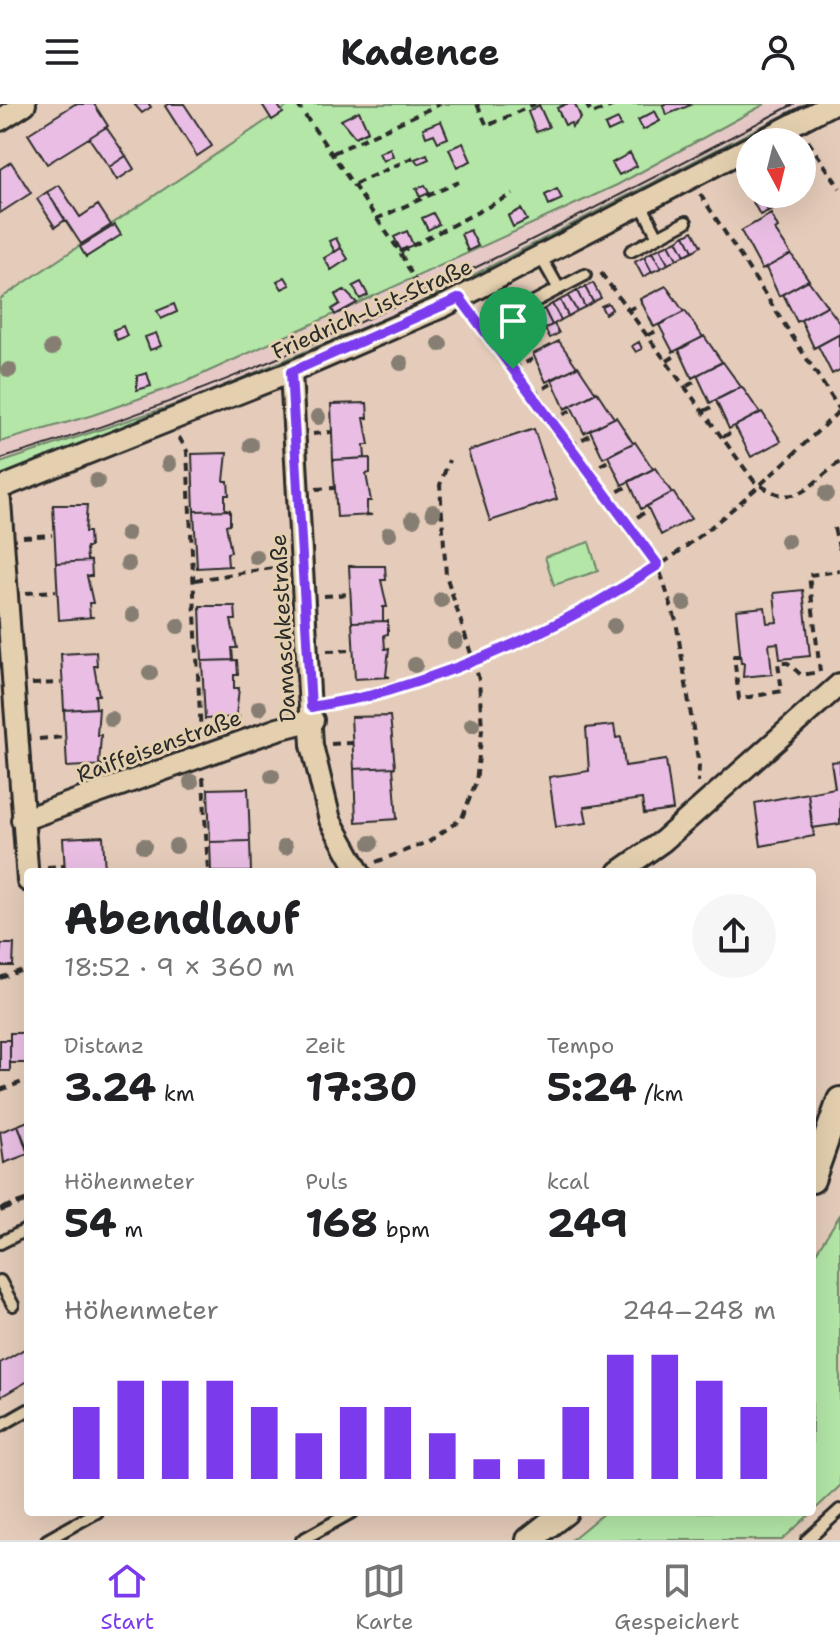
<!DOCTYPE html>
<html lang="de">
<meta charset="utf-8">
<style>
body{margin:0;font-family:"Shantell Sans",sans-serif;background:#f6f6f6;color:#202124;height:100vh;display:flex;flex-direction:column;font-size:30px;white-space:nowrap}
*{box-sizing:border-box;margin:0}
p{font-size:26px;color:#757577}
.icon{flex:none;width:44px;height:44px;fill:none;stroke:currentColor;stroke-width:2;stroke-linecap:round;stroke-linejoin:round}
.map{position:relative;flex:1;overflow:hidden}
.panel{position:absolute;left:24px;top:764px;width:792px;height:648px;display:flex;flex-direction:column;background:#fff;border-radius:8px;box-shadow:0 8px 32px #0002}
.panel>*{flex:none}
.needle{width:52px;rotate:173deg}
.buttons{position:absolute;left:736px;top:24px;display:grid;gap:16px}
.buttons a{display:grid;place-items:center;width:80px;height:80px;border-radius:50%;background:#fff;box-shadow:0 8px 32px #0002;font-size:40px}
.pin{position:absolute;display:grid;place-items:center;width:68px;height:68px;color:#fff;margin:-82px -34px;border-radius:50% 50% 50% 0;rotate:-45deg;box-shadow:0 0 8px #0007}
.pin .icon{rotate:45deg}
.round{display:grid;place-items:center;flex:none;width:84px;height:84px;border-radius:42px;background:#f6f6f6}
.overview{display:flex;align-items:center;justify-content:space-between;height:136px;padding:0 40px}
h1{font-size:44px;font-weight:700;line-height:60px}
.stats{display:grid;grid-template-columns:repeat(3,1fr);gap:12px;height:136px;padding:8px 40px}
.stats div{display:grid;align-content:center}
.stats b{font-size:40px;font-weight:700}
.stats small{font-size:22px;font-weight:400}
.stats p{font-size:22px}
.chart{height:224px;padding:16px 40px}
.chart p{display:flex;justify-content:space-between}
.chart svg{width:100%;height:144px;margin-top:8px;stroke:#7c3aed;stroke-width:6}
header{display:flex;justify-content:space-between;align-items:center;height:104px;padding:0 40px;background:#fff;font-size:36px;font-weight:700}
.dock{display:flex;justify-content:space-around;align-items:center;height:112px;border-top:2px solid #e0e0e0;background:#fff;font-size:22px;color:#757577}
.dock a{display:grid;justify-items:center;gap:4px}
.dock .selected{color:#7c3aed}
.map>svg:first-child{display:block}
.built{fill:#e6c8c7}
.green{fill:#b3e6a7;stroke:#6f8869;stroke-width:2}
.building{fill:#eabee4;stroke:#2b2b2b;stroke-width:2}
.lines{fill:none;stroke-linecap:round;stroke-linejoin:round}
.service-casing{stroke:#2b2b2b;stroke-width:16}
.minor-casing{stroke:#2b2b2b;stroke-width:26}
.tertiary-casing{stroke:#2b2b2b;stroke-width:30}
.path{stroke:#2b2b2b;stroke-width:4;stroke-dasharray:8 6;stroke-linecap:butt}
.service{stroke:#e4d0af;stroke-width:10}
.minor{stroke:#e4d0af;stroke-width:20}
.tertiary{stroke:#e4d0af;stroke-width:24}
.tram{stroke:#2b2b2b;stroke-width:2}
.rail{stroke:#2b2b2b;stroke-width:6;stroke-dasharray:12 6;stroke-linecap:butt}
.tree{fill:#867e72}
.route-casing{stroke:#fff;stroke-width:16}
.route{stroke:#7c3aed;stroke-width:10}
.labels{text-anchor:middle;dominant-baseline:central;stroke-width:6;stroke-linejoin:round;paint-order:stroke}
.street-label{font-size:22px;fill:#2b2b2b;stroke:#e4d0af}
</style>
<header><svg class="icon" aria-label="menu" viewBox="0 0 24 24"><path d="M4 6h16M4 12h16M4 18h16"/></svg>Kadence<svg class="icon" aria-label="person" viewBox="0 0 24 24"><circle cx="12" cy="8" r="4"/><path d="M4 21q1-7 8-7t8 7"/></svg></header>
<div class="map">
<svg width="840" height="1436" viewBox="0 0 840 1436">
<rect width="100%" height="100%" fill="#e5ccba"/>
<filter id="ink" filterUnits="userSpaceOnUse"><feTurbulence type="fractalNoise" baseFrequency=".0125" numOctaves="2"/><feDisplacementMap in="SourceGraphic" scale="16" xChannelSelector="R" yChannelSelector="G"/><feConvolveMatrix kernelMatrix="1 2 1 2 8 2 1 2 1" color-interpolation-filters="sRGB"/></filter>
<g filter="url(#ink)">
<path class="built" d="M 770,0 L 805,0 L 407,205 L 189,296 L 0,360 L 0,336 L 93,311 L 183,279 L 333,212 Z"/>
<path class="green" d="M 291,0 L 765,0 L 617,81 L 183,279 L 93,311 L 0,338 L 0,195 Z
M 805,0 L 810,0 L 408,207 L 337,239 L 0,375 L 0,359 L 189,296 L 407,205 Z
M 589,438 L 598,467 L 554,481 L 545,453 Z
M 840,1111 L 840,1382 L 782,1436 L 571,1436 L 605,1408 L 812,1408 L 812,1155 Z"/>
<path class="building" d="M 75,0 L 94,0 L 108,22 L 47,60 L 28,30 Z
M 134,0 L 149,0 L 151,3 L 142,9 Z
M 168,0 L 184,0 L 212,42 L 197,52 L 165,2 Z
M 262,0 L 277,0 L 283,9 L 272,16 Z
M 566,0 L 575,0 L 581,14 L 572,23 L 571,19 L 565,21 L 557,4 Z
M 665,0 L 690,0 L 691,1 L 666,11 L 663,1 Z
M 539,1 L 549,23 L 536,28 L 528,8 Z
M 359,7 L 368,27 L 355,33 L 341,16 Z
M 655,7 L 660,17 L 643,26 L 638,16 Z
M 618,15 L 621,22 L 608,28 L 605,21 Z
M 441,17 L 448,34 L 438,38 L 434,30 L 426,33 L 423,24 Z
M 106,23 L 126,52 L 109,63 L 89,34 Z
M 463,39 L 471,57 L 457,63 L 449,45 Z
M 390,44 L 393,52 L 383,57 L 379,49 Z
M 630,49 L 637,62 L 619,71 L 612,59 Z
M 427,50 L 429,55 L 418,60 L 415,55 Z
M 126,52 L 134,65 L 117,76 L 109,63 Z
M 11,58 L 31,89 L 0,109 L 0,65 Z
M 59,81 L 80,113 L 98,101 L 111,121 L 81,140 L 47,88 Z
M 425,81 L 429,89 L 420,93 L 416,85 Z
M 557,85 L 562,95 L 549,101 L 545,91 Z
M 47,88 L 65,116 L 55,123 L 37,95 Z
M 770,90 L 777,102 L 768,107 L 760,91 Z
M 770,90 L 780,90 L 785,98 L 777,102 Z
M 780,90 L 791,90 L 793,94 L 785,98 Z
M 760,91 L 768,107 L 760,111 L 752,96 Z
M 521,105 L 527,116 L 513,123 L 508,112 Z
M 433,109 L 439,120 L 428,126 L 422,114 Z
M 771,110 L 778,124 L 775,126 L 791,150 L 762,166 L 741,127 Z
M 115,121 L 121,131 L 86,153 L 80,143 Z
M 470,126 L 478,142 L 468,147 L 461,130 Z
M 407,127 L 413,141 L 401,146 L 394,133 Z
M 693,127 L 701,142 L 693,147 L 685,131 Z
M 685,131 L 693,147 L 685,151 L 677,136 Z
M 336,134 L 341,144 L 335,148 L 329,137 Z
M 677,136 L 685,151 L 677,155 L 669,140 Z
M 669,140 L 677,155 L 668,160 L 660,144 Z
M 341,144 L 348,155 L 331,166 L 324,154 Z
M 660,144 L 668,160 L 661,164 L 652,148 Z
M 652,148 L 661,164 L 652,168 L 644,153 Z
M 791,150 L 809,176 L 779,192 L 766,164 Z
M 644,153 L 652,168 L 643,173 L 635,158 Z
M 285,173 L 290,181 L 282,185 L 277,177 Z
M 808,176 L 827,202 L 797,218 L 783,190 Z
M 361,178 L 368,191 L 360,195 L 353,182 Z
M 593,179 L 601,194 L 593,198 L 585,183 Z
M 666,182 L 684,208 L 654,223 L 640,195 Z
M 585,183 L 593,198 L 585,203 L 577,187 Z
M 344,186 L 357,199 L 335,211 L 332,205 L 340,200 L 335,191 Z
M 577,187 L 585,203 L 577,207 L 568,192 Z
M 568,192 L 577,207 L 568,212 L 560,196 Z
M 560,196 L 568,212 L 561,216 L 552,200 Z
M 608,199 L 612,205 L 605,210 L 601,202 Z
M 174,200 L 177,208 L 161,215 L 157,207 Z
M 552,200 L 561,216 L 552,221 L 544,205 Z
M 827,202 L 840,219 L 840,230 L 814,244 L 801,216 Z
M 544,205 L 552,221 L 544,225 L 536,209 Z
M 685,207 L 703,233 L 673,248 L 659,221 Z
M 536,209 L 545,226 L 535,231 L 526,214 Z
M 554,220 L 559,229 L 550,234 L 545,225 Z
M 123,222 L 127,232 L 117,236 L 113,226 Z
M 156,229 L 161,242 L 150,246 L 145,233 Z
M 840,230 L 840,266 L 832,270 L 818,242 Z
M 704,232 L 722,258 L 692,274 L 679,246 Z
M 559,237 L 577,263 L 546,278 L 533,250 Z
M 639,238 L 642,245 L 636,248 L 632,242 Z
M 723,258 L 741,283 L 710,299 L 697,271 Z
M 578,262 L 596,289 L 565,305 L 552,276 Z
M 147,269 L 151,282 L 137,286 L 137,272 Z
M 742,283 L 760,309 L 729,325 L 716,296 Z
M 597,288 L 614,314 L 584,329 L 571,302 Z
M 367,299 L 368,314 L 364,314 L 369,341 L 364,341 L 365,354 L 333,356 L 331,300 Z
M 762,308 L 781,337 L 751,353 L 735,322 Z
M 616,313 L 633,339 L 603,354 L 590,326 Z
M 534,325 L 557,395 L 490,417 L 468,347 Z
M 635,338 L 653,365 L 622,381 L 608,352 Z
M 227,349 L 224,377 L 228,377 L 229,391 L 225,391 L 225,405 L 230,406 L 194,407 L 192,350 Z
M 370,354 L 370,369 L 366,370 L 371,397 L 367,397 L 367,410 L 372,411 L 337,413 L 333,356 Z
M 655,364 L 672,389 L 641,405 L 629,378 Z
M 673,388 L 691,415 L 661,431 L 647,402 Z
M 53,401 L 87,401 L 85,428 L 89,428 L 90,443 L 86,443 L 87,456 L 91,457 L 56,459 Z
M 230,406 L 230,420 L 226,421 L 231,448 L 227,449 L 228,462 L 232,462 L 197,464 L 194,407 Z
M 91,457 L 92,472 L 87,472 L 93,499 L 89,499 L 90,513 L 94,513 L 59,516 L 56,459 Z
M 349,462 L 385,462 L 386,476 L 381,476 L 387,503 L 383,503 L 383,517 L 352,518 Z
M 803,486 L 810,552 L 780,555 L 778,539 L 769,540 L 772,570 L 743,573 L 744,559 L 741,559 L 736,506 L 765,503 L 767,519 L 777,518 L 774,489 Z
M 200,502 L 235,502 L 236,516 L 231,516 L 237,544 L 232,544 L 233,556 L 202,557 Z
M 388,517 L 388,530 L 384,531 L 385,545 L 389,544 L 386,572 L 390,573 L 355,575 L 352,518 Z
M 96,548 L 97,562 L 94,562 L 99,591 L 95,591 L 96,604 L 64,606 L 61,550 Z
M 237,556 L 238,571 L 234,571 L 234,584 L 239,584 L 236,612 L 240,613 L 205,615 L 202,557 Z
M 99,604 L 97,631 L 101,631 L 99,660 L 103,661 L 67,663 L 64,606 Z
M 390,612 L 395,663 L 354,665 L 351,613 Z
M 614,621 L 616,634 L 621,633 L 625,662 L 666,656 L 673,706 L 644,710 L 642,695 L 584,703 L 587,719 L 556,723 L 549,673 L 589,667 L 586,624 Z
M 840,657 L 840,720 L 812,724 L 808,689 L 835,684 L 831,658 Z
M 393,663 L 397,715 L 356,718 L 354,665 Z
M 248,684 L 250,737 L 210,738 L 208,685 Z
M 808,689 L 814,732 L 761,742 L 755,699 Z
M 103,732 L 105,768 L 65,768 L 63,734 Z
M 250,737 L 251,768 L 211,768 L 210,738 Z
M 1,840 L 14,840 L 13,862 L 0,862 Z
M 10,929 L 28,929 L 28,959 L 10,959 Z
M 0,936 L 10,936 L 10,967 L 0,967 Z
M 28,1017 L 28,1046 L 18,1021 Z
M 18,1021 L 28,1050 L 4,1059 L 0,1028 Z
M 28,1243 L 28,1277 L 0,1293 L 0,1259 Z"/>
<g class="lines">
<defs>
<path id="service" d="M 746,82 L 750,80
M 641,100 L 658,133
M 631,147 L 686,118
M 541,153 L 559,185
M 524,203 L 585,171
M 0,1139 L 28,1125
M 0,1177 L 13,1201
M 0,1322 L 28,1306
M 47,1436 L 97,1408
M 302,1436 L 352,1408
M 807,1436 L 840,1406"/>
<path id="minor" d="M 0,16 L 25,0
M 759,38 L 832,0
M 291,268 L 312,641 L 330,716 L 359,768
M 0,384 L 291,268 L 446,201 L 750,43
M 0,397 L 28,777
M 22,716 L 278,625 L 313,616
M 619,768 L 663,737 L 840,580"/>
<path id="tertiary" d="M 812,1076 L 840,996
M 529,1436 L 565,1408"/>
</defs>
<use href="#service" class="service-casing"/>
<use href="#minor" class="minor-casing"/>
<use href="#tertiary" class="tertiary-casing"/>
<path class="path" d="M 297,0 L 400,148 L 421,188
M 477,0 L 487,22 L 535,0
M 586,0 L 592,10 L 617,0
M 808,37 L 840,84
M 333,49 L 440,0
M 355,80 L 414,53
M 700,90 L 840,306
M 376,115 L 459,78
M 400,148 L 513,90
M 601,169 L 754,377 C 798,408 805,383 840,358
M 628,206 L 642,199
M 471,209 L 658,461 L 676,517 L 699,662 L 698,678
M 648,231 L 661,225
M 667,257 L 680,249
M 513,265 L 535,254
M 687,282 L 699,275
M 532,291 L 553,279
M 704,307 L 718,300
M 551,317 L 573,305
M 313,330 L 331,328
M 179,333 L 187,347 L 201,632
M 723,333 L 737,325
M 570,342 L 592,330
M 588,368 L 610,356
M 316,385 L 334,384
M 606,394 L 630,381
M 625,420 L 649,406
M 834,424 L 840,447
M 23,433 L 52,431
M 195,476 L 273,464
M 26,489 L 56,487
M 324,492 L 350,490
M 327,547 L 352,546
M 740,552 L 734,552 L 739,595 L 782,587 L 778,559 L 788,559 L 801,571 L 819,568
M 820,568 L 809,471 L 840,467
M 32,580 L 61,579
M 329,599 C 427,577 525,541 613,491 C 697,443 770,373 840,306
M 39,635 L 64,633
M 331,640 L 352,639
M 203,673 L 208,768
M 376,758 L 430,737 L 462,714 L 476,678 L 482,626 L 479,575 L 446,471 L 440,381 L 449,356
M 47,763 L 65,762
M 0,874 L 28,864
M 0,986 L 28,976"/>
<use href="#service" class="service"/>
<use href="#minor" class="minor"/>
<use href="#tertiary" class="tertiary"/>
<path class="tram" d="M 0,355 C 281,272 536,135 794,0"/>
<path class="rail" d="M 0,1106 L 28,1096"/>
</g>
<g class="tree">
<circle cx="440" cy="240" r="8"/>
<circle cx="52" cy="244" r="8"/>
<circle cx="401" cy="259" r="8"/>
<circle cx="9" cy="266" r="8"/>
<circle cx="318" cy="313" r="8"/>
<circle cx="251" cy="341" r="8"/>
<circle cx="169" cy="360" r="8"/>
<circle cx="97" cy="377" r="8"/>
<circle cx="826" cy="390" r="8"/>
<circle cx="433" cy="408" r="8"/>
<circle cx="413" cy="415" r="8"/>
<circle cx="127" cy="430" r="8"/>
<circle cx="389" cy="430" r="8"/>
<circle cx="787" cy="437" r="8"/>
<circle cx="256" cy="453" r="8"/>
<circle cx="128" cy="460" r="8"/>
<circle cx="441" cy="496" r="8"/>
<circle cx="684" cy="499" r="8"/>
<circle cx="133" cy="511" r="8"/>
<circle cx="178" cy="522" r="8"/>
<circle cx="614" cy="522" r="8"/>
<circle cx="455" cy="537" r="8"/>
<circle cx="415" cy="561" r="8"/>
<circle cx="150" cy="569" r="8"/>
<circle cx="259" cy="604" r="8"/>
<circle cx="111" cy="615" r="8"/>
<circle cx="472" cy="621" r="8"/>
<circle cx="272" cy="672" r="8"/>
<circle cx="191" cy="678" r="8"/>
<circle cx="371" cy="739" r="8"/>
<circle cx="144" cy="742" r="8"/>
<circle cx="176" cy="742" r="8"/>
<circle cx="285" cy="743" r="8"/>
</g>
</g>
<g class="lines" filter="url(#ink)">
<defs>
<path id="route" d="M 460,194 L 658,461 C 576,516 479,560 384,588 C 360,595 335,598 311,603 L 291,268 Z"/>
</defs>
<use href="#route" class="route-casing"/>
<use href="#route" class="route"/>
</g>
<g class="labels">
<g class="street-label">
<text transform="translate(372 205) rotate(-24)">Friedrich-List-Straße</text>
<text transform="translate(283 524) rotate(-93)">Damaschkestraße</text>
<text transform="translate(159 642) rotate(-20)">Raiffeisenstraße</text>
</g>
</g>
</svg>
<div class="buttons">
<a><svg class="needle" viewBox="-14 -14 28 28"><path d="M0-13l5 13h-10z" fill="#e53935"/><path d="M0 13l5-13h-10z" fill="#757577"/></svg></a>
</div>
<div class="pin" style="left:513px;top:265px;background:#1e9e55"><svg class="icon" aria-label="arrive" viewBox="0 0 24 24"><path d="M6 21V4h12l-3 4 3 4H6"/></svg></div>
<section class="panel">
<div class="overview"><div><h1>Abendlauf</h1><p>18:52 · 9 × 360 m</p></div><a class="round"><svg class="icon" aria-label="share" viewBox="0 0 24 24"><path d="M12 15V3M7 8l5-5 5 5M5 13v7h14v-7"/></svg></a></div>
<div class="stats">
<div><p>Distanz</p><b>3.24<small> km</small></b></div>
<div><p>Zeit</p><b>17:30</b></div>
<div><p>Tempo</p><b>5:24<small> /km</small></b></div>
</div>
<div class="stats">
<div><p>Höhenmeter</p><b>54<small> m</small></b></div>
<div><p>Puls</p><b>168<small> bpm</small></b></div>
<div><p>kcal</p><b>249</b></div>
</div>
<div class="chart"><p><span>Höhenmeter</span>244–248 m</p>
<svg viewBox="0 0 160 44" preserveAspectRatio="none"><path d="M5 44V22M15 44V14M25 44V14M35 44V14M45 44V22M55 44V30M65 44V22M75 44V22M85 44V30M95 44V38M105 44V38M115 44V22M125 44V6M135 44V6M145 44V14M155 44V22"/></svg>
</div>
</section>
</div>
<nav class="dock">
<a class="selected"><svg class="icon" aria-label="home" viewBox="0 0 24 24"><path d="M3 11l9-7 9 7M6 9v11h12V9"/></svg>Start</a>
<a><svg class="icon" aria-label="map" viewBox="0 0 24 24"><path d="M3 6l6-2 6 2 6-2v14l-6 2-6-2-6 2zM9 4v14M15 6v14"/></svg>Karte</a>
<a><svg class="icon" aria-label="saved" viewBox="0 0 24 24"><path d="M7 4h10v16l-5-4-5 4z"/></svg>Gespeichert</a>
</nav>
